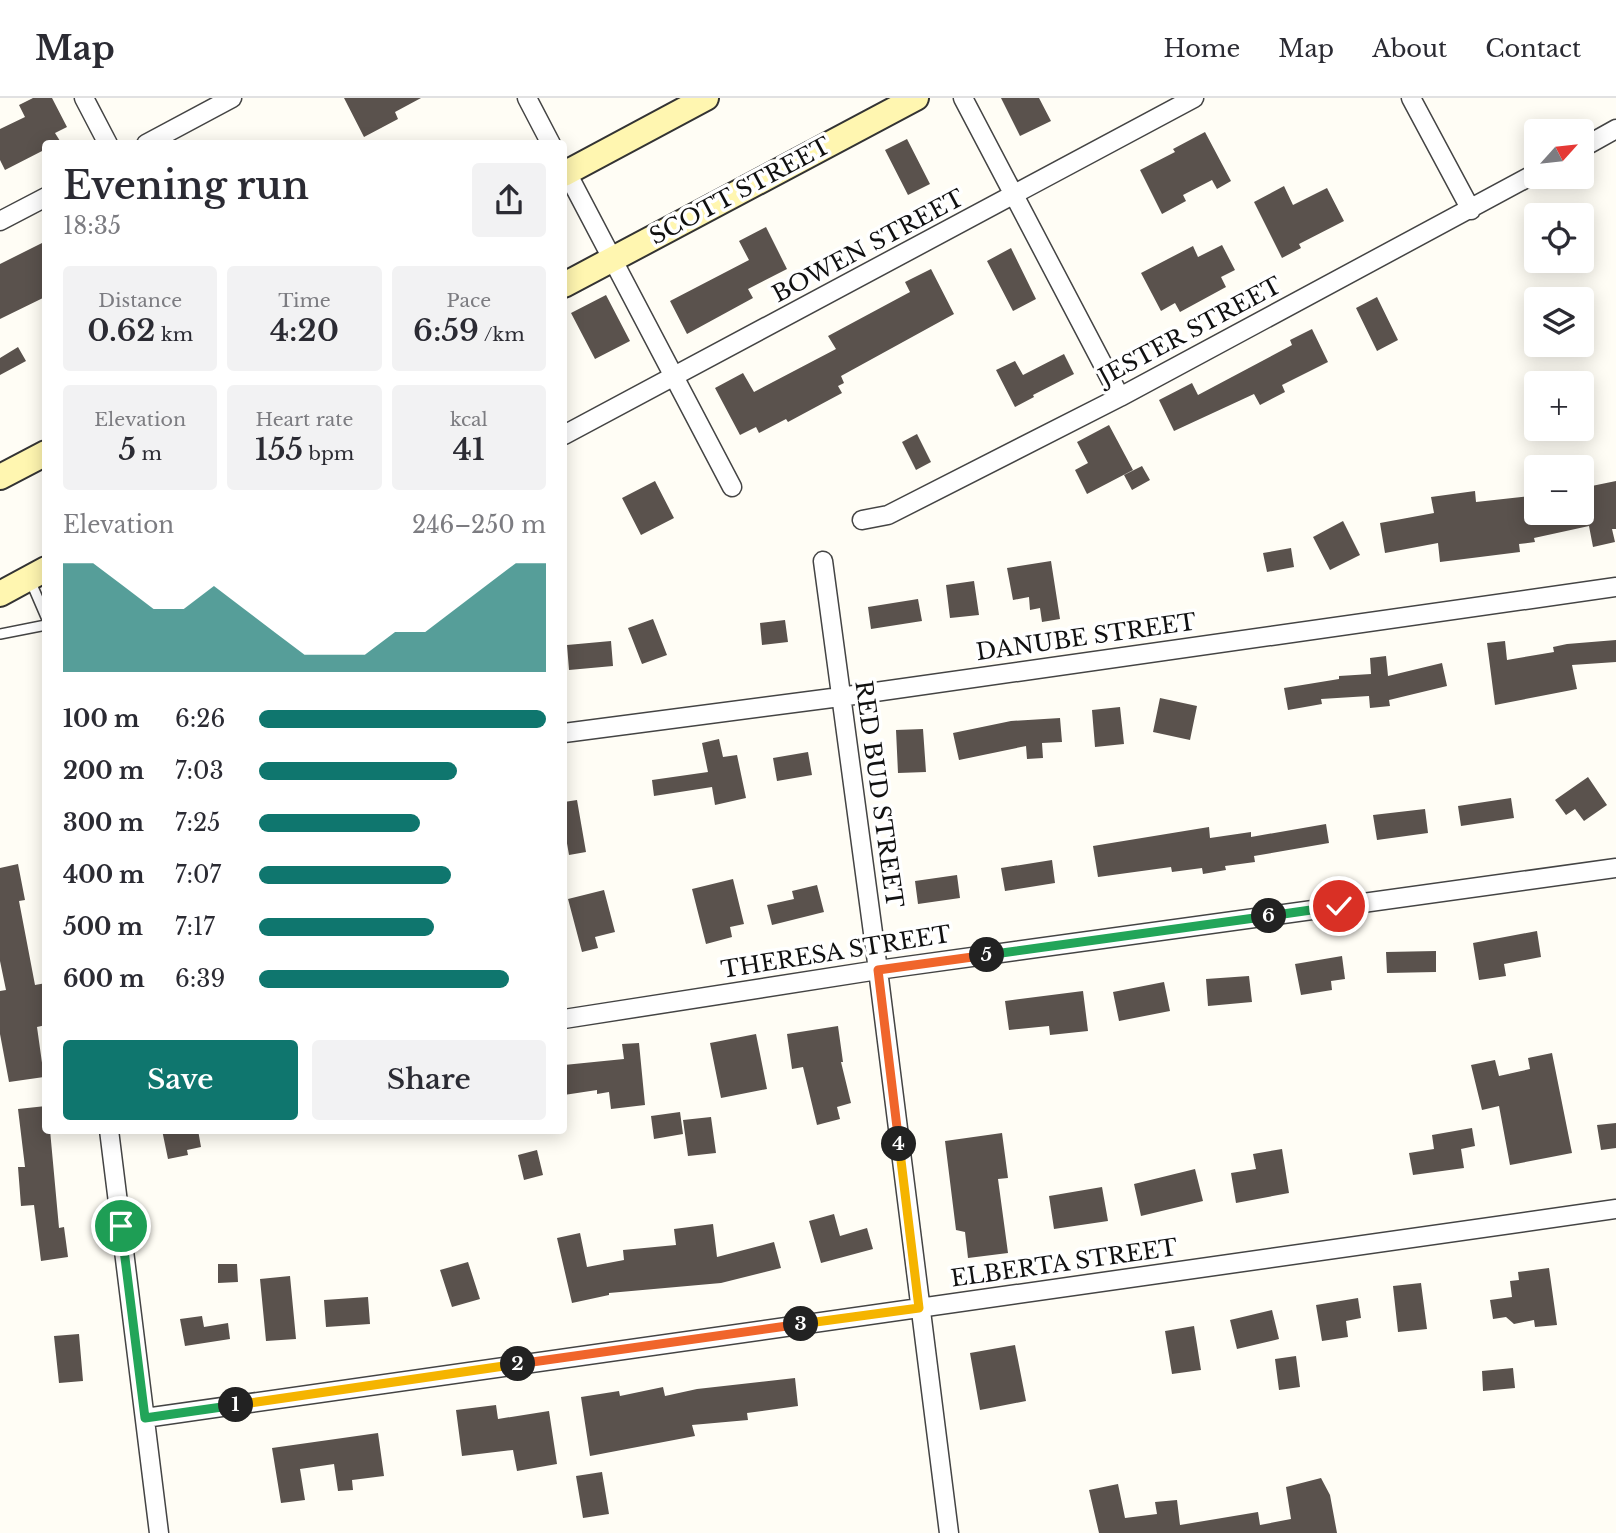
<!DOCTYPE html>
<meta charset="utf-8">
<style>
body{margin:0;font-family:"Libre Baskerville",serif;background:#f2f2f3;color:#2b2b33;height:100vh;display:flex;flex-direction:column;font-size:26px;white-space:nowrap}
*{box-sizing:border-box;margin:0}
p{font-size:23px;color:#7c7c81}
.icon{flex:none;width:38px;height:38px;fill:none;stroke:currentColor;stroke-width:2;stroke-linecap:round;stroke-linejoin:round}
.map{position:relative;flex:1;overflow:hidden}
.details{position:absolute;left:42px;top:42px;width:525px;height:994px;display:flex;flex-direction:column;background:#fff;border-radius:7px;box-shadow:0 4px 18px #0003}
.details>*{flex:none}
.needle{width:46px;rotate:63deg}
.controls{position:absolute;left:1524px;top:21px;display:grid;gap:14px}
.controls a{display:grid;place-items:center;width:70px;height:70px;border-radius:7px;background:#fff;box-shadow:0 4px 18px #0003;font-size:35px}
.pin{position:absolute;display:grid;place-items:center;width:60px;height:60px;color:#fff;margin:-30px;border:4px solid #fff;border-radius:50%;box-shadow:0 2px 7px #0007}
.km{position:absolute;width:35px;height:35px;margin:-18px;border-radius:50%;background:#222;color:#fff;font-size:19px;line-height:35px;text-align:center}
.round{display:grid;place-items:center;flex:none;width:74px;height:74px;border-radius:7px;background:#f2f2f3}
.head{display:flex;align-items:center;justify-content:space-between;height:119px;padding:0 21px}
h1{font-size:38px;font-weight:600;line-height:52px}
.metrics{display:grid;grid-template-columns:repeat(3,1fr);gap:10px;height:119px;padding:7px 21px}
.metrics div{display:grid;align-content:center;border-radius:7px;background:#f2f2f3;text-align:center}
.metrics b{font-size:30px;font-weight:600}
.metrics small{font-size:19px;font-weight:400}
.metrics p{font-size:19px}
.chart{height:196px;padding:14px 21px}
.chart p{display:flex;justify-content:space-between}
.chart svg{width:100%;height:126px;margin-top:7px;fill:#0f766e;opacity:.7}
.action{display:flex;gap:14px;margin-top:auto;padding:14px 21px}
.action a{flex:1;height:80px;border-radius:7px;background:#0f766e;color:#fff;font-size:28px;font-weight:600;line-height:80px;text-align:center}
.action a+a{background:#f2f2f3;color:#2b2b33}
ul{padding:0 21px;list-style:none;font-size:23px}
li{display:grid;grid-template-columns:112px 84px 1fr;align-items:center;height:52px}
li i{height:18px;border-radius:9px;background:#0f766e}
header{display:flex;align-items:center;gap:42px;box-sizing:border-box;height:98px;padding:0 35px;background:#fff;border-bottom:2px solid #e1e1e2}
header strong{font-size:33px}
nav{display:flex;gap:38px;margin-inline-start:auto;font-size:24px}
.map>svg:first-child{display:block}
.building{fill:#5a524d}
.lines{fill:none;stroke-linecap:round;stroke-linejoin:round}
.service-casing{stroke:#444;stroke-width:12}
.minor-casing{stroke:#444;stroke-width:21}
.secondary-casing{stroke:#333;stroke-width:28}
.service{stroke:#fff;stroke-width:9}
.minor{stroke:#fff;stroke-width:18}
.secondary{stroke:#fff6b0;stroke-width:24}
.split-1-casing{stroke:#fff;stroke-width:14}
.split-2-casing{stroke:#fff;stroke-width:14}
.split-3-casing{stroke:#fff;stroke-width:14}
.split-4-casing{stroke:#fff;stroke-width:14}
.split-5-casing{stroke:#fff;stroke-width:14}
.split-6-casing{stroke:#fff;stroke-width:14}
.split-7-casing{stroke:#fff;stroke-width:14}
.split-1{stroke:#22a559;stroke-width:9}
.split-2{stroke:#f5b400;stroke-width:9}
.split-3{stroke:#f0652b;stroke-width:9}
.split-4{stroke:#f5b400;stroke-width:9}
.split-5{stroke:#f0652b;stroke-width:9}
.split-6{stroke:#22a559;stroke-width:9}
.split-7{stroke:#22a559;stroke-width:9}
.labels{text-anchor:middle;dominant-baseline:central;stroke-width:7;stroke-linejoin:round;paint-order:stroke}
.street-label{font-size:23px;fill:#111;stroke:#fff}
</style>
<header>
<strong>Map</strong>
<nav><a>Home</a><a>Map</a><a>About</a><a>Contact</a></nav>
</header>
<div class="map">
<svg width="1616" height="1435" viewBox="0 0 1616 1435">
<rect width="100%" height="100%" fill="#fffdf5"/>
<path class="building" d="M 33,0 L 52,0 L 67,29 L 55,35 L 60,43 L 46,46 L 46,51 L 5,72 L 0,62 L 0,31 L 25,19 L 19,7 Z
M 344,0 L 421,0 L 395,14 L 398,21 L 364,39 Z
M 1001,0 L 1039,0 L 1051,23 L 1020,38 Z
M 1205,34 L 1231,83 L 1217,91 L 1212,82 L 1183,97 L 1186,103 L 1162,116 L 1140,72 L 1175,54 L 1173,51 Z
M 907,41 L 930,86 L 908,97 L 885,52 Z
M 1284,88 L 1293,107 L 1327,90 L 1344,123 L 1299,146 L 1301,150 L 1282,160 L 1254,104 Z
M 766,129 L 787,171 L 748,191 L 753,200 L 687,236 L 670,203 L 749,162 L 739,143 Z
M 46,143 L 45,199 L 0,221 L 0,166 Z
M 1222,147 L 1235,172 L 1221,179 L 1226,189 L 1180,214 L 1175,205 L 1161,213 L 1141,175 L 1193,148 L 1198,159 Z
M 1011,150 L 1036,201 L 1013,213 L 987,163 Z
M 931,171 L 954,216 L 841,278 L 844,285 L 838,288 L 842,295 L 788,324 L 786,321 L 759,335 L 756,329 L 740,337 L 715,290 L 743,275 L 754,294 L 836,251 L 828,238 L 910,194 L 905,184 Z
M 606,197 L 630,243 L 595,261 L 571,215 Z
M 1377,199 L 1398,242 L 1377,253 L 1356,210 Z
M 1312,231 L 1328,264 L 1282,287 L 1285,294 L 1260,307 L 1254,296 L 1174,333 L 1159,302 L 1192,285 L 1198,297 L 1292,247 L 1290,242 Z
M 18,249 L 26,263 L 0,277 L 0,260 Z
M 1064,256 L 1074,276 L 1033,297 L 1034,299 L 1015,309 L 996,272 L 1015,263 L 1023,277 Z
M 1109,327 L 1133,372 L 1087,396 L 1075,372 L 1088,365 L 1077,344 Z
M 917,336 L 931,364 L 916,372 L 902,344 Z
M 1142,368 L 1150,382 L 1132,392 L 1124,377 Z
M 655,383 L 674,420 L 641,437 L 622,400 Z
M 1616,383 L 1616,431 L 1612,431 L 1615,444 L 1593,449 L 1589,428 L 1534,440 L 1535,444 L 1519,446 L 1520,454 L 1440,464 L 1438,445 L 1385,455 L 1380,425 L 1434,415 L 1431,399 L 1475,393 L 1476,404 L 1531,398 L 1533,411 L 1536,410 L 1536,415 L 1582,415 L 1582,390 Z
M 1343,423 L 1360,457 L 1330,472 L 1313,439 Z
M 1291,450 L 1294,469 L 1267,474 L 1263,455 Z
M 1051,463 L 1060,521 L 1042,524 L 1040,510 L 1030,512 L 1029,499 L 1013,502 L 1007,470 Z
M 974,483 L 979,517 L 950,520 L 946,487 Z
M 918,501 L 922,523 L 871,531 L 868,509 Z
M 653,521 L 667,557 L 642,566 L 628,530 Z
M 785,522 L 788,544 L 762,547 L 760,525 Z
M 1616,542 L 1616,564 L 1572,567 L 1577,591 L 1495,607 L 1487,545 L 1505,543 L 1507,562 L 1554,554 L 1553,549 L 1567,546 Z
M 611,543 L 613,568 L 569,572 L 567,547 Z
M 1386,558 L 1388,578 L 1442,565 L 1447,588 L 1389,602 L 1390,608 L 1370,610 L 1369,598 L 1321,601 L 1322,606 L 1288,612 L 1284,590 L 1339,581 L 1339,578 L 1371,576 L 1370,560 Z
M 1160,600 L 1197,608 L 1190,642 L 1153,634 Z
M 1120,609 L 1124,646 L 1095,649 L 1092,612 Z
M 1060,620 L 1062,644 L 1042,645 L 1043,660 L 1027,661 L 1026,648 L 959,662 L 953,635 L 1011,623 Z
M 923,631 L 926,674 L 898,675 L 896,632 Z
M 719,641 L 723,659 L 737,657 L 746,700 L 715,707 L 712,689 L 654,698 L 652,682 L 708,674 L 702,645 Z
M 808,654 L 812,677 L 777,683 L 773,660 Z
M 1588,679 L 1607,707 L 1584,723 L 1575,711 L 1566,717 L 1555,702 Z
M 1511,700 L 1514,720 L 1461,728 L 1458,708 Z
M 577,702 L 586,754 L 569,757 L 564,728 L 564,704 Z
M 1425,711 L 1428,735 L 1377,742 L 1373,717 Z
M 1326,726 L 1329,745 L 1254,758 L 1255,764 L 1225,768 L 1226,772 L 1203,776 L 1202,770 L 1172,774 L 1171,769 L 1098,779 L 1093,748 L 1209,729 L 1210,740 L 1251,734 L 1251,739 Z
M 1052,762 L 1055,785 L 1005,793 L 1001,770 Z
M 18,766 L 25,802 L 19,803 L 35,887 L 46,885 L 46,927 L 37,929 L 44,979 L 9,984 L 0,936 L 0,893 L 6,892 L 0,863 L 0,770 Z
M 957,777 L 960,800 L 918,806 L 915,783 Z
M 733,781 L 744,826 L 730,829 L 732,839 L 706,846 L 692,791 Z
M 817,787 L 824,814 L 772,827 L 767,807 L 794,801 L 792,793 Z
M 604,792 L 615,834 L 595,839 L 598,850 L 582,854 L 568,801 Z
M 1537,833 L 1541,859 L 1504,866 L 1506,878 L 1479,882 L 1473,845 Z
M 1436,853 L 1436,874 L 1387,875 L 1386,854 Z
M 1342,858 L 1345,881 L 1331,883 L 1332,892 L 1301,897 L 1295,866 Z
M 1249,878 L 1252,904 L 1208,908 L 1206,881 Z
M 1164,884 L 1170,913 L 1119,923 L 1113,894 Z
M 1083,893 L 1088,933 L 1050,937 L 1049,928 L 1009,932 L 1005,903 Z
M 838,928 L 843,964 L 841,964 L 851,1005 L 837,1009 L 840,1021 L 817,1027 L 803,969 L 792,971 L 787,936 Z
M 756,936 L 767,991 L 721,1000 L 710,945 Z
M 639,945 L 645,1007 L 611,1011 L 609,994 L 597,996 L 597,992 L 564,997 L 564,967 L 624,961 L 622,946 Z
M 1552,955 L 1572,1055 L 1510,1067 L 1499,1008 L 1482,1012 L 1471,967 L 1495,962 L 1499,978 L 1530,971 L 1528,960 Z
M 46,1008 L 46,1032 L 50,1032 L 59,1130 L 64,1129 L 68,1159 L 41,1163 L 34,1107 L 21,1108 L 18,1069 L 25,1069 L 18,1011 Z
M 680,1014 L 683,1036 L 654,1041 L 651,1018 Z
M 711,1019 L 716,1055 L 688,1058 L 683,1022 Z
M 1616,1025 L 1616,1050 L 1601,1052 L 1597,1027 Z
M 1472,1030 L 1475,1048 L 1461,1051 L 1464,1070 L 1413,1077 L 1409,1055 L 1434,1051 L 1432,1037 Z
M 162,1032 L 198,1032 L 201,1049 L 187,1052 L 188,1057 L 168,1061 Z
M 1002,1035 L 1008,1080 L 998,1081 L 1008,1155 L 968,1160 L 965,1134 L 956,1132 L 945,1043 Z
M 1282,1051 L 1289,1095 L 1236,1105 L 1231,1075 L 1256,1071 L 1253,1056 Z
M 537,1052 L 543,1077 L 524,1082 L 518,1057 Z
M 1195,1071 L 1203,1103 L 1141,1118 L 1134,1086 Z
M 1102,1089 L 1108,1123 L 1054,1131 L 1049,1098 Z
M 834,1116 L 840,1138 L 867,1130 L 873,1151 L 821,1165 L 809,1123 Z
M 713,1126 L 717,1159 L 774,1144 L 781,1170 L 721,1185 L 609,1195 L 609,1197 L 572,1205 L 557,1140 L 580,1135 L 587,1169 L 624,1162 L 623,1152 L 676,1147 L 674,1131 Z
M 468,1164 L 480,1201 L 452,1209 L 440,1172 Z
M 218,1166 L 237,1166 L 238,1184 L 218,1185 Z
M 1549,1170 L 1557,1227 L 1535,1229 L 1534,1222 L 1514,1226 L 1506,1219 L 1493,1221 L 1490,1202 L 1512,1199 L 1510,1183 L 1519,1182 L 1518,1174 Z
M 290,1178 L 296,1241 L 266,1243 L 260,1181 Z
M 1421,1185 L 1427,1231 L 1398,1234 L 1393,1188 Z
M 368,1199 L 370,1226 L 326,1229 L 324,1202 Z
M 1358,1200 L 1361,1220 L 1346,1223 L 1348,1239 L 1322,1243 L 1316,1207 Z
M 1272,1212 L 1279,1241 L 1237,1251 L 1230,1222 Z
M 202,1218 L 204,1229 L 228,1225 L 230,1241 L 185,1248 L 180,1221 Z
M 1194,1228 L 1201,1272 L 1172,1276 L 1165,1233 Z
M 79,1236 L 83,1283 L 59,1285 L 54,1238 Z
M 1015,1247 L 1026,1303 L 980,1312 L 970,1255 Z
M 1296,1258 L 1300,1289 L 1279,1292 L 1275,1261 Z
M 1513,1270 L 1515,1290 L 1483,1293 L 1482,1273 Z
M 795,1280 L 798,1308 L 747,1315 L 748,1322 L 692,1327 L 695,1338 L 590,1358 L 581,1299 L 619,1293 L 620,1298 L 663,1289 L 665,1298 L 697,1291 Z
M 496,1307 L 498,1321 L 549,1313 L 557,1366 L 517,1373 L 513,1352 L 462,1358 L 456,1312 Z
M 378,1335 L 384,1378 L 352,1382 L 353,1392 L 338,1393 L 334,1366 L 300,1371 L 305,1402 L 281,1405 L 272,1350 Z
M 602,1374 L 609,1416 L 583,1420 L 576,1378 Z
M 1321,1380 L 1330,1397 L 1337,1435 L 1181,1435 L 1180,1427 L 1258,1414 L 1260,1427 L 1291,1421 L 1286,1389 Z
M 1118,1386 L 1125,1420 L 1157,1416 L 1155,1404 L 1177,1402 L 1181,1435 L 1099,1435 L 1089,1392 Z"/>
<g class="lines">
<defs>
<path id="service" d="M 30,482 L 46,519
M 0,536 L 46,527"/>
<path id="minor" d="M 84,0 L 108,46
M 527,0 L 551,46
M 963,0 L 1120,299
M 1411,0 L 1471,112
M 146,46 L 232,0
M 1582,50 L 1616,31
M 564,69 L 732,389
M 0,123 L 46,99
M 564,337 L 1194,0
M 862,422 L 888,417 L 1120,299 L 1536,75
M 823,463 L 878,872 L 949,1435
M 564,635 L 840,599 L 1616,489
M 564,921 L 878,872 L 1616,770
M 109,1032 L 159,1435
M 145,1320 L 1616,1111"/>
<path id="secondary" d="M 564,76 L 706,0
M 564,187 L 916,0
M 0,379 L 46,355
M 0,496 L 46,471"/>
</defs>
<use href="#service" class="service-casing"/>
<use href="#minor" class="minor-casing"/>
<use href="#secondary" class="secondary-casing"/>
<use href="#service" class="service"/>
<use href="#minor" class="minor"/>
<use href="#secondary" class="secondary"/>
</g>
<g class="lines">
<defs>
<path id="split-1" d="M 121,1128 L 145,1320 L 236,1307"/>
<path id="split-2" d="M 236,1307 L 518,1266"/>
<path id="split-3" d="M 518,1266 L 801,1226"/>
<path id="split-4" d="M 801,1226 L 919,1210 L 899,1046"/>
<path id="split-5" d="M 899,1046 L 878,872 L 987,857"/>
<path id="split-6" d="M 987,857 L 1269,818"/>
<path id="split-7" d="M 1269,818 L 1339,808"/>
</defs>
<use href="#split-1" class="split-1-casing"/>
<use href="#split-2" class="split-2-casing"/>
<use href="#split-3" class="split-3-casing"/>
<use href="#split-4" class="split-4-casing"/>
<use href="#split-5" class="split-5-casing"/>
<use href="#split-6" class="split-6-casing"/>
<use href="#split-7" class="split-7-casing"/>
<use href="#split-1" class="split-1"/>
<use href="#split-2" class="split-2"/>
<use href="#split-3" class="split-3"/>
<use href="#split-4" class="split-4"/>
<use href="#split-5" class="split-5"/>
<use href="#split-6" class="split-6"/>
<use href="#split-7" class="split-7"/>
</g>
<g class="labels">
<g class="street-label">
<text transform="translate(740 93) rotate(-28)">SCOTT STREET</text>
<text transform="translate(868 148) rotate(-28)">BOWEN STREET</text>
<text transform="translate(1190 233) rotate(-28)">JESTER STREET</text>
<text transform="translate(1086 539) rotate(-8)">DANUBE STREET</text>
<text transform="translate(879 696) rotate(82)">RED BUD STREET</text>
<text transform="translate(836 854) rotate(-9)">THERESA STREET</text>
<text transform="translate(1064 1165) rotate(-8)">ELBERTA STREET</text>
</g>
</g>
</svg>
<div class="controls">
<a><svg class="needle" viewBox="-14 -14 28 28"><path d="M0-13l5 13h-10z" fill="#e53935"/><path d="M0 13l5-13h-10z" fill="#7c7c81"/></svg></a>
<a><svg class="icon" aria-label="locate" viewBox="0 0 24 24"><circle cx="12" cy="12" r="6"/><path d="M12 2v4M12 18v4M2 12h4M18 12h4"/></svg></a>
<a><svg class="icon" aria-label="layers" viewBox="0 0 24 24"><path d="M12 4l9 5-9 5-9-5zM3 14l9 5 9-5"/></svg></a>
<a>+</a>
<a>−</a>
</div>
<div class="pin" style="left:121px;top:1128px;background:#1e9e55"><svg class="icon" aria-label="arrive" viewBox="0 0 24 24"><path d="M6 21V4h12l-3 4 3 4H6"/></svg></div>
<div class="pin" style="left:1339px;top:808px;background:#d93025"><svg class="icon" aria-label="check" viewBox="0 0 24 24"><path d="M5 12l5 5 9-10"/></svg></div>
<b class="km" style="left:236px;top:1307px">1</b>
<b class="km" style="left:518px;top:1266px">2</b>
<b class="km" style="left:801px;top:1226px">3</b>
<b class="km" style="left:899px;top:1046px">4</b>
<b class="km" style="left:987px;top:857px">5</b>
<b class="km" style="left:1269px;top:818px">6</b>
<section class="details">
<div class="head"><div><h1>Evening run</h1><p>18:35</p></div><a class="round"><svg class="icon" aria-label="share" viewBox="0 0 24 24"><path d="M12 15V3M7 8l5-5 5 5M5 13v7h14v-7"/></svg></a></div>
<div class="metrics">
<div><p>Distance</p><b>0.62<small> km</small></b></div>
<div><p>Time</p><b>4:20</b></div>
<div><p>Pace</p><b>6:59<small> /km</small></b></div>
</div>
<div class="metrics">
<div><p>Elevation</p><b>5<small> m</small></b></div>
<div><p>Heart rate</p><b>155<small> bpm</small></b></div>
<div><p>kcal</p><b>41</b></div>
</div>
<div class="chart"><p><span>Elevation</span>246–250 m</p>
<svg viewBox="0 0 160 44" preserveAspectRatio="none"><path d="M0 44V6L10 6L20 14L30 22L40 22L50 14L60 22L70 30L80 38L90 38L100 38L110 30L120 30L130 22L140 14L150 6L160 6V44z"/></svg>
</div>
<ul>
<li><b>100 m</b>6:26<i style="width:100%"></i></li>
<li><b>200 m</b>7:03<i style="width:69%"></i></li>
<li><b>300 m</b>7:25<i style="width:56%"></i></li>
<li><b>400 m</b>7:07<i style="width:67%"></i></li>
<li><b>500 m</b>7:17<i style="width:61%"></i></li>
<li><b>600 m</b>6:39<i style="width:87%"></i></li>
</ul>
<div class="action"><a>Save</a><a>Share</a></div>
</section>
</div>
